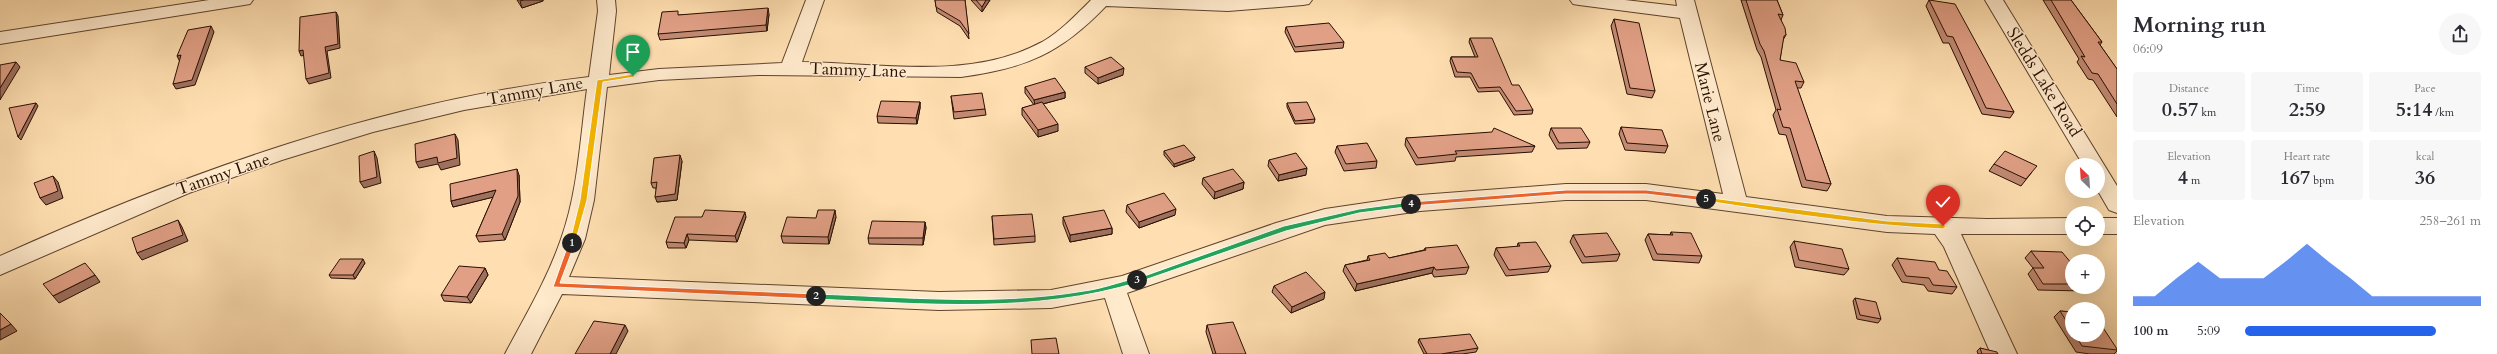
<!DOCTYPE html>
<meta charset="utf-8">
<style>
body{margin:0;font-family:Cardo,serif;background:#f7f7f7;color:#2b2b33;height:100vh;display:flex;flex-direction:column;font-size:15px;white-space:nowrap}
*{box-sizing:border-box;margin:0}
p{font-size:13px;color:#7c7c81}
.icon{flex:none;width:22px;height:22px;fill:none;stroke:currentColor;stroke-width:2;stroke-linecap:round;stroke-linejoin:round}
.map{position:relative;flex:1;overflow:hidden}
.drawer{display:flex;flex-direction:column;background:#fff;width:380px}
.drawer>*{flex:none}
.needle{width:26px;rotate:335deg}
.buttons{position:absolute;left:2065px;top:158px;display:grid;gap:8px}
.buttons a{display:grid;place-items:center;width:40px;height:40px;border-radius:50%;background:#fff;box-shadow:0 4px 16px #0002;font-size:20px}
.pin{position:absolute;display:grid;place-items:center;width:34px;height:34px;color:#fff;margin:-41px -17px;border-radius:50% 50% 50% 0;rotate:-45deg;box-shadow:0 0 4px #0007}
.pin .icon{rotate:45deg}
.km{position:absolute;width:20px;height:20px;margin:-10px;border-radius:50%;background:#222;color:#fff;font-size:11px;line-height:20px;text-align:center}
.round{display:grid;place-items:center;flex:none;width:42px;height:42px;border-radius:21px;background:#f7f7f7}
.summary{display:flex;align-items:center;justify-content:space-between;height:68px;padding:0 16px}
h1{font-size:22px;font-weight:800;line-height:30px}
.stats{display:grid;grid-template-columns:repeat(3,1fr);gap:6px;height:68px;padding:4px 16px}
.stats div{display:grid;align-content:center;border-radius:4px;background:#f7f7f7;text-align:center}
.stats b{font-size:20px;font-weight:800}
.stats small{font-size:11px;font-weight:400}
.stats p{font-size:11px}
.chart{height:112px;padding:8px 16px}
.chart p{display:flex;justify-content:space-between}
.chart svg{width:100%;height:72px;margin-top:4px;fill:#2563eb;opacity:.7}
ul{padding:0 16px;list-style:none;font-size:13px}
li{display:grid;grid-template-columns:64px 48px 1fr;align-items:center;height:30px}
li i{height:10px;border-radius:5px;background:#2563eb}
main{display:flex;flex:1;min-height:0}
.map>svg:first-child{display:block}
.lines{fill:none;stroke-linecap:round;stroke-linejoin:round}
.minor-casing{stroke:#5e432d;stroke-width:2}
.minor{fill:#ffeacc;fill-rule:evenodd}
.wall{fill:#c28a73;stroke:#280f01}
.shaded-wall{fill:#9e705e;stroke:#280f01}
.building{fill:#e1a086;stroke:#280f01}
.split-1{fill:#f5b400;stroke:#fff}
.split-2{fill:#f0652b;stroke:#fff}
.split-3{fill:#22a559;stroke:#fff}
.split-4{fill:#22a559;stroke:#fff}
.split-5{fill:#f0652b;stroke:#fff}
.split-6{fill:#f5b400;stroke:#fff}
.labels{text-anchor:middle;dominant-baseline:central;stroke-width:3;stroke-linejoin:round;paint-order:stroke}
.street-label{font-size:17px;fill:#280f01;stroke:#ffeacc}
</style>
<main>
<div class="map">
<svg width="2117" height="354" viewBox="0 0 2117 354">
<rect width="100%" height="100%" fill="#ffdfb1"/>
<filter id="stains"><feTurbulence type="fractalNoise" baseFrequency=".005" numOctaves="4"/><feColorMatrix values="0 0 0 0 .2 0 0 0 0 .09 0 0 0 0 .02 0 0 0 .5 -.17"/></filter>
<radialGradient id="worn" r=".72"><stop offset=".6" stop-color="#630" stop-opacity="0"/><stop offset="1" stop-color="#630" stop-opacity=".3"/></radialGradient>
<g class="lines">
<defs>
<path id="minor" d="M 209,0 L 253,0 L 250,4 L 244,5 L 0,44 L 0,32 Z
M 597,0 L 615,0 L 616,11 L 609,75 L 659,69 L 782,63 L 806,0 L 824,0 L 802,62 C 881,63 970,81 1042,42 C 1061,31 1076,15 1091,0 L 1312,0 L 1309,4 L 1303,5 L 1228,11 L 1106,6 C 1060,54 1026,68 961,77 L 758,75 L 659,80 L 607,87 L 594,200 L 585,239 L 569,277 L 939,292 L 1051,290 L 1122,276 L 1276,223 L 1325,209 L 1420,195 L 1566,184 L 1646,184 L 1723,194 L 1680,18 L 1579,5 L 1573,4 L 1570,0 L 1625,0 L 1677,6 L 1676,0 L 1694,0 L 1746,197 L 1887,216 L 1987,219 L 2072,218 L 2072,234 L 1961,234 L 2017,354 L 1991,354 L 1944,247 L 1935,234 L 1887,232 L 1646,200 L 1566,200 L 1420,211 L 1325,225 L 1127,293 L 1149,354 L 1123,354 L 1105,298 L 1051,308 L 939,310 L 562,294 L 531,354 L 505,354 C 525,316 547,280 561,239 C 578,192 580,139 587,89 L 464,110 L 373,132 L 282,160 L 189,193 L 0,275 L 0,256 C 187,172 384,101 589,77 L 598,11 Z
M 1985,0 L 2003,0 L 2117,186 L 2117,213 L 2109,210 L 2098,191 L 2098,165 L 2083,165 Z
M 2098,218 L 2117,218 L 2117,234 L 2098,234 Z"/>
</defs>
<use href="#minor" class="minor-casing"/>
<use href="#minor" class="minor"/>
</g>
<path class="wall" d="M 517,0 L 543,0 L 543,1 L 522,8 Z
M 935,0 L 965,0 L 969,39 L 960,26 L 937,12 Z
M 971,0 L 990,0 L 982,12 Z
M 1741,0 L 1777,0 L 1783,15 L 1781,20 L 1786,35 L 1783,40 L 1780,60 L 1804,82 L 1801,88 L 1797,88 L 1831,184 L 1827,191 L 1802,187 L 1786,135 L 1779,134 L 1773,115 L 1776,110 L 1761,57 L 1757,50 Z
M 1929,0 L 2014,112 L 2010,118 L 1982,114 L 1949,43 L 1943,43 L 1926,6 Z
M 2043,0 L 2071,0 L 2102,42 L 2100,45 L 2117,69 L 2117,117 L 2093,80 L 2088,79 L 2077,62 L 2079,59 Z
M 769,14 L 767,31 L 660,40 L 658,34 L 679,15 Z
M 1614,19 L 1655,91 L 1652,98 L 1627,94 L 1611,26 Z
M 1286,27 L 1344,42 L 1343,48 L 1295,52 L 1285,32 Z
M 1470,38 L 1533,110 L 1532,114 L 1514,115 L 1499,91 L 1478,92 L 1470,77 L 1455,77 L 1450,61 L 1451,57 L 1475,57 L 1469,42 Z
M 1085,67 L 1123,75 L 1098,84 L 1085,73 Z
M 1025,87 L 1065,92 L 1065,98 L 1043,104 L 1058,131 L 1038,137 L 1022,115 L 1022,108 L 1034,105 L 1025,93 Z
M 951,96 L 985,109 L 986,115 L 954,119 Z
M 920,102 L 920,108 L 917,124 L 878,123 L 877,116 Z
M 1287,103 L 1315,119 L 1314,123 L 1295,124 L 1287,107 Z
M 1621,127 L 1668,146 L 1665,153 L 1625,150 L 1619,134 Z
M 1551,128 L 1590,142 L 1587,148 L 1557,149 L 1549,135 Z
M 1406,138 L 1535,146 L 1532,152 L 1456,157 L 1455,161 L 1416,165 L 1405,145 Z
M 1337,146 L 1377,161 L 1376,168 L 1344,171 L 1335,152 Z
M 1164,151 L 1195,157 L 1194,160 L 1174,167 L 1164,155 Z
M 1269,160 L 1306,175 L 1278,181 L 1268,166 Z
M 682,161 L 677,200 L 657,202 L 656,188 L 653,188 L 651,183 Z
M 1994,164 L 2032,172 L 2021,186 L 1989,171 Z
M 519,175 L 520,202 L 505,240 L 479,242 L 476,236 L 493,197 L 453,207 L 451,201 Z
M 1203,178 L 1244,182 L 1243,189 L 1214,199 L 1202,184 Z
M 1127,205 L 1175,215 L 1139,228 L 1126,212 Z
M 992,216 L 1035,236 L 1035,242 L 994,245 Z
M 702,217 L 746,217 L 737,242 L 689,240 L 686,248 L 668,248 L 666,242 Z
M 836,217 L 829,244 L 783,243 L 781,236 Z
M 1063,217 L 1112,228 L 1112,234 L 1070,242 L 1063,224 Z
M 925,222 L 926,228 L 923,245 L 869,244 L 868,238 Z
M 1671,232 L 1702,256 L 1699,263 L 1653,260 L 1645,240 L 1648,234 L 1670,235 Z
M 1573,235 L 1620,254 L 1617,261 L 1582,263 L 1570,242 Z
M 1794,241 L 1849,269 L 1844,275 L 1795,267 L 1790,247 Z
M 1518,243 L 1551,266 L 1548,272 L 1506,276 L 1494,255 L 1496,248 L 1517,247 Z
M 1425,248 L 1469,267 L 1466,274 L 1434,277 L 1432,273 L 1355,291 L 1343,271 L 1345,265 L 1367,260 L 1368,256 L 1389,258 L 1424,250 Z
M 2031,251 L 2072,264 L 2072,287 L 2088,287 L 2084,291 L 2038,290 L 2028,274 L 2033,268 L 2025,258 Z
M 1897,258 L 1939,270 L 1957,287 L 1952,294 L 1928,291 L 1924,285 L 1902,282 L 1892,265 Z
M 365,263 L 355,279 L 331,278 L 329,275 Z
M 485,268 L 488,275 L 471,303 L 444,301 L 441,295 Z
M 1274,286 L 1324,299 L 1291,313 L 1272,292 Z
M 1855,298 L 1881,319 L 1878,323 L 1857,319 L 1853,301 Z
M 2060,311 L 2072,312 L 2072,335 L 2098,335 L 2117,349 L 2117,351 L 2114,354 L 2090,354 L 2076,352 L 2054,317 Z
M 1207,325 L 1246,354 L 1213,354 L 1206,332 Z
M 1419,339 L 1478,348 L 1476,352 L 1462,354 L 1424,354 L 1418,342 Z
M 1980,348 L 1998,354 L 1978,354 L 1977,351 Z"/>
<path class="shaded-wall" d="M 524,0 L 543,0 L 543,1 L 522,8 L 520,1 Z
M 986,0 L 990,0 L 982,12 L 982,7 Z
M 768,8 L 769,14 L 767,31 L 766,25 Z
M 336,12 L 338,16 L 340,48 L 327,51 L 331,78 L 309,84 L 306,79 L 325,47 Z
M 211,26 L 214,32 L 195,85 L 176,89 L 173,84 Z
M 303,50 L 305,55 L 301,56 L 299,51 Z
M 181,55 L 180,62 L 177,56 Z
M 16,62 L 20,67 L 0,100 L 0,88 Z
M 1124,68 L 1123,75 L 1098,84 L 1098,78 Z
M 1065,92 L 1065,98 L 1035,106 L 1034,100 Z
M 920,102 L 920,108 L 917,124 L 916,118 Z
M 36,103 L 38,106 L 21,140 L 18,137 Z
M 1058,124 L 1058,131 L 1038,137 L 1038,130 Z
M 455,134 L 458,140 L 460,165 L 441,170 L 438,164 L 419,168 L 416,162 Z
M 374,151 L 377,158 L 381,183 L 364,188 L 360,182 Z
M 680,155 L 682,161 L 677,200 L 657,202 L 655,197 Z
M 1195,157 L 1194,160 L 1174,167 L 1174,164 Z
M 1307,168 L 1306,175 L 1278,181 L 1279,175 Z
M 517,169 L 519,175 L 520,202 L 505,240 L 502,234 Z
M 53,176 L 58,182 L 63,198 L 46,205 L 40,198 Z
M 1244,182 L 1243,189 L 1214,199 L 1215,192 Z
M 496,190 L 498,196 L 453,207 L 451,201 Z
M 1176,209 L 1175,215 L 1139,228 L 1139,222 Z
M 835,210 L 836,217 L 829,244 L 828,237 Z
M 745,212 L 746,217 L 737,242 L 735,236 Z
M 178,220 L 182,227 L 188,241 L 142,260 L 137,253 Z
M 925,222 L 926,228 L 923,245 L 923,238 Z
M 1112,228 L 1112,234 L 1070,242 L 1070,235 Z
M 687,234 L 689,240 L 686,248 L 684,243 Z
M 363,259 L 365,263 L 355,279 L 353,275 Z
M 1434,267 L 1432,273 L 1355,291 L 1357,284 Z
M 485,268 L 488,275 L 471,303 L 467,297 Z
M 95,275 L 100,282 L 59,303 L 53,296 Z
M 1325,292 L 1324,299 L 1291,313 L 1292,307 Z
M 11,324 L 17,331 L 0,340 L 0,330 Z
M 625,325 L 628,331 L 616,354 L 610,354 Z"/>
<path class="building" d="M 935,0 L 965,0 L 969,34 L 960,21 L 936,7 Z
M 976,0 L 986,0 L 982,7 Z
M 1746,0 L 1777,0 L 1783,15 L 1778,14 L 1785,28 L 1786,35 L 1784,36 L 1780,60 L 1796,63 L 1804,82 L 1795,81 L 1831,184 L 1806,180 L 1790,128 L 1783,127 L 1777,109 L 1781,110 L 1764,51 L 1760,44 Z
M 1929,0 L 1955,4 L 2014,112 L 1986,108 L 1953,37 L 1947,36 Z
M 2051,0 L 2071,0 L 2102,42 L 2098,42 L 2117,69 L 2117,104 L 2098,74 L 2092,73 L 2081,56 L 2085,57 Z
M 768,8 L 766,25 L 658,34 L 662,12 L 678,11 L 678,15 Z
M 336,12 L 338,44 L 325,47 L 329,73 L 306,79 L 303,50 L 299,51 L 300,17 Z
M 1614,19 L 1639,23 L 1655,91 L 1630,88 Z
M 1329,23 L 1344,42 L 1295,47 L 1286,27 Z
M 211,26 L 192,80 L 173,84 L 181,55 L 177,56 L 188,30 Z
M 1470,38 L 1492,38 L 1512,85 L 1519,85 L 1533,110 L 1516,111 L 1500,87 L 1479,88 L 1471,73 L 1457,72 L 1451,57 L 1478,57 Z
M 1111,57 L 1124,68 L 1098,78 L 1085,67 Z
M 16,62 L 0,88 L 0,65 Z
M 1055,78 L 1065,92 L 1034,100 L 1025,87 Z
M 982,93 L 985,109 L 954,112 L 951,96 Z
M 881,101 L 920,102 L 916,118 L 877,116 Z
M 1042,102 L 1058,124 L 1038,130 L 1022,108 Z
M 1307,102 L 1315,119 L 1295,121 L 1287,103 Z
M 36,103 L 18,137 L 9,108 Z
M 1621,127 L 1662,130 L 1668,146 L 1627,143 Z
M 1494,128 L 1535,146 L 1455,151 L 1457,154 L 1418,158 L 1406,138 L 1492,132 Z
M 1551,128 L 1581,128 L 1590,142 L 1559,143 Z
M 455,134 L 457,158 L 438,163 L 437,157 L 416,162 L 415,144 Z
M 1367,143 L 1377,161 L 1346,164 L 1337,146 Z
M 1184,145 L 1195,157 L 1174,164 L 1164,151 Z
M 374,151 L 377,177 L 360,182 L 359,156 Z
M 2005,151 L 2037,166 L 2026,179 L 1994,164 Z
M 1296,153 L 1307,168 L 1279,175 L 1269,160 Z
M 680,155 L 675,194 L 655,197 L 657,182 L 651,183 L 654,158 Z
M 517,169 L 518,196 L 502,234 L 476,236 L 496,190 L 451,201 L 450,184 Z
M 1233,169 L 1244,182 L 1215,192 L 1203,178 Z
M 53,176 L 58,191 L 40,198 L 34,183 Z
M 1164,193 L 1176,209 L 1139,222 L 1127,205 Z
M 705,210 L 745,212 L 735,236 L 687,234 L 684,243 L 666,242 L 675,217 L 702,217 Z
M 818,210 L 835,210 L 828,237 L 781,236 L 787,217 L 816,218 Z
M 1104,210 L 1112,228 L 1070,235 L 1063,217 Z
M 1032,214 L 1035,236 L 994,239 L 992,216 Z
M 178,220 L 183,235 L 137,253 L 132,238 Z
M 872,221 L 925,222 L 923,238 L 868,238 Z
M 1671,232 L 1691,233 L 1702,256 L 1657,254 L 1648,234 L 1673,235 Z
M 1607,233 L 1620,254 L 1585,257 L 1573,235 Z
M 1794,241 L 1842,249 L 1849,269 L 1799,260 Z
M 1536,242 L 1551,266 L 1509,270 L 1496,248 L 1520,246 L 1518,243 Z
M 1457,245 L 1469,267 L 1436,270 L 1434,267 L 1357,284 L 1345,265 L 1370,260 L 1368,256 L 1385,253 L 1389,258 L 1426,250 L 1425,248 Z
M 2031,251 L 2062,252 L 2072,264 L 2072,284 L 2043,284 L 2033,268 L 2044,268 Z
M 1897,258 L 1935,262 L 1939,270 L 1947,271 L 1957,287 L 1933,285 L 1929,278 L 1906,276 Z
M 340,259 L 363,259 L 353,275 L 329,275 Z
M 85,263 L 95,275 L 53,296 L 43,284 Z
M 459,266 L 485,268 L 467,297 L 441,295 Z
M 1306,272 L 1325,292 L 1292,307 L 1274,286 Z
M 1855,298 L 1876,302 L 1881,319 L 1860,315 Z
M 2060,311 L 2072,312 L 2072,330 Z
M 0,313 L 11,324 L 0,330 Z
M 2098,320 L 2117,349 L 2117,350 L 2082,346 L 2075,335 L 2098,335 Z
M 594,321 L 625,325 L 610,354 L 575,354 Z
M 1233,322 L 1246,354 L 1216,354 L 1207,325 Z
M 1470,334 L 1478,348 L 1441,354 L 1427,354 L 1419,339 Z
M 1056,338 L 1059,354 L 1032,354 L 1031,340 Z
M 1980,348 L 1997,352 L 1998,354 L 1982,354 Z"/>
<path class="split-1" d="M 633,74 L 635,77 L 603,82 L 587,200 L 575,243 L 569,245 L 580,200 L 597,80 Z"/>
<path class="split-2" d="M 569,242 L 575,243 L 560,283 L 816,294 L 820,296 L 816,299 L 553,287 Z"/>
<path class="split-3" d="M 1137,278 L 1139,279 L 1139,282 C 1034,314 924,304 816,299 L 813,296 L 816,294 C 905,297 996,306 1084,291 C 1101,289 1119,282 1137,278 Z"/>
<path class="split-4" d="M 1411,202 L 1413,206 L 1359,213 L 1286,231 L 1139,282 L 1133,280 L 1284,226 L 1359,209 Z"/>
<path class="split-5" d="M 1566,190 L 1646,190 L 1706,197 L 1709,199 L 1706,201 L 1646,194 L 1566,194 L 1411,206 L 1408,204 L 1411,202 Z"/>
<path class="split-6" d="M 1704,197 L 1887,221 L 1943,224 L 1946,226 L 1943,229 C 1863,225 1785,213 1706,201 Z"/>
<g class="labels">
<g class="street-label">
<text transform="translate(858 70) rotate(2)">Tammy Lane</text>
<text transform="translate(2044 82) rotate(58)">Sledds Lake Road</text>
<text transform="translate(535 91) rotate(-10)">Tammy Lane</text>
<text transform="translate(1710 102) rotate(76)">Marie Lane</text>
<text transform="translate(223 174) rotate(-19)">Tammy Lane</text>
</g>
</g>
<rect width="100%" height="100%" filter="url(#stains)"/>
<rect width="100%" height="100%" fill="url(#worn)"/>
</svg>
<div class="buttons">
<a><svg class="needle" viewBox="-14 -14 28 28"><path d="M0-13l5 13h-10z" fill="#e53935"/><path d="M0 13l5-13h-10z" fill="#7c7c81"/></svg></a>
<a><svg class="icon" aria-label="locate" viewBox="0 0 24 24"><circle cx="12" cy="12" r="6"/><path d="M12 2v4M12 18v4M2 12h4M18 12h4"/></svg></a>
<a>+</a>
<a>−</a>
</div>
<div class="pin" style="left:633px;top:76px;background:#1e9e55"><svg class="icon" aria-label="arrive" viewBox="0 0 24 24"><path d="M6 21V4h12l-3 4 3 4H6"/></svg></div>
<div class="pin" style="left:1943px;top:226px;background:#d93025"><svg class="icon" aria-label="check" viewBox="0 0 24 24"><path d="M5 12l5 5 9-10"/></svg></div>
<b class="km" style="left:572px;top:243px">1</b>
<b class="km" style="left:816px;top:296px">2</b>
<b class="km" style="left:1137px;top:280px">3</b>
<b class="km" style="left:1411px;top:204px">4</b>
<b class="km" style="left:1706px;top:199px">5</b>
</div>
<section class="drawer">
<div class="summary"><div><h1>Morning run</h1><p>06:09</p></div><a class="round"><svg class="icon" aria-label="share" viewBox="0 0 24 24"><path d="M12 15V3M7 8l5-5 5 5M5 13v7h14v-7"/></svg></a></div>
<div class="stats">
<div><p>Distance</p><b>0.57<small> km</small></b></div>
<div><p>Time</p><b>2:59</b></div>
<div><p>Pace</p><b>5:14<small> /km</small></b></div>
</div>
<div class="stats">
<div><p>Elevation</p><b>4<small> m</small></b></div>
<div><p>Heart rate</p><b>167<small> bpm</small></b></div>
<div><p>kcal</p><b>36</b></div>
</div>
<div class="chart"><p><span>Elevation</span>258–261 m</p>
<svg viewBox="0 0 160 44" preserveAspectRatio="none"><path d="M0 44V38L10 38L20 27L30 17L40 27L50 27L60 27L70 17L80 6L90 17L100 27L110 38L120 38L130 38L140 38L150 38L160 38V44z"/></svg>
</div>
<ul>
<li><b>100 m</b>5:09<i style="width:81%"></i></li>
</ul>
</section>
</main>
